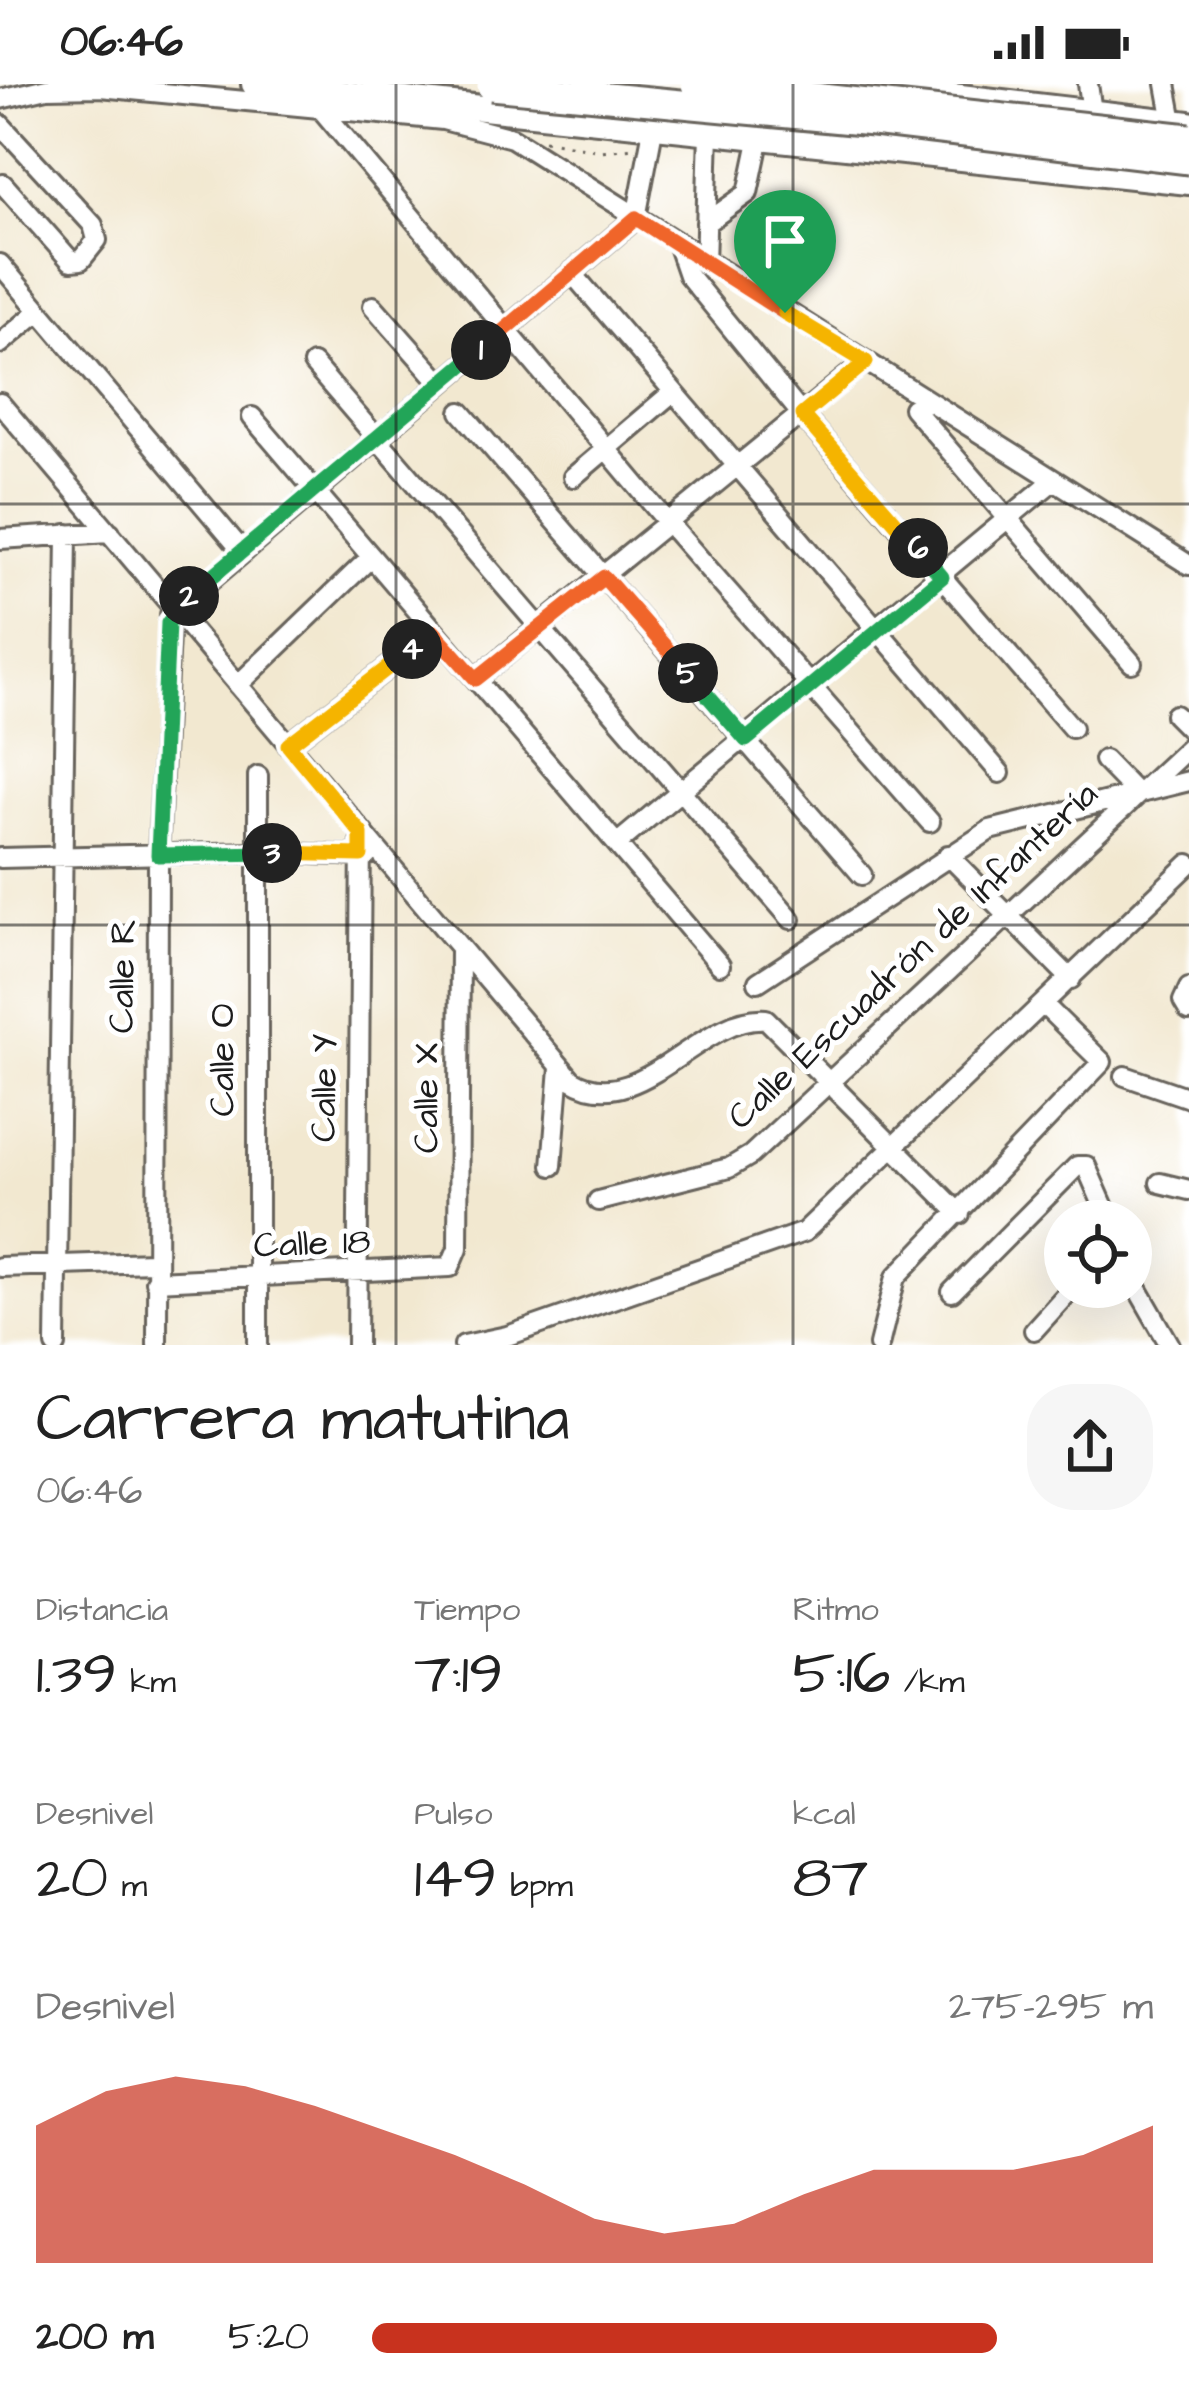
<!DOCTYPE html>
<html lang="es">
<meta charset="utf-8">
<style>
body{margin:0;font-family:"Architects Daughter",sans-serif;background:#f6f6f6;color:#222;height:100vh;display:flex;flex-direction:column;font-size:45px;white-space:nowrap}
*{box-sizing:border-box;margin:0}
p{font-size:39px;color:#767676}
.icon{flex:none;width:66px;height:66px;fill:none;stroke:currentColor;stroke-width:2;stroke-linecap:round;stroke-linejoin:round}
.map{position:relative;height:1261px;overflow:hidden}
.details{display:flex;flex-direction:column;background:#fff;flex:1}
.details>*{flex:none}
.fabs{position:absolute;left:1044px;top:1116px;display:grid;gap:24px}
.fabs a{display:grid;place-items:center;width:108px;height:108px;border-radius:50%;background:#fff;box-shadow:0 12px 48px #0002;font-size:60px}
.pin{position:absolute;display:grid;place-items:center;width:102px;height:102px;color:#fff;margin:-123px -51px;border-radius:50% 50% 50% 0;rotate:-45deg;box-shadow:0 0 12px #0007}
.pin .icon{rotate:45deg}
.km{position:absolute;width:60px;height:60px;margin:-30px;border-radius:50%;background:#222;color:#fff;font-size:33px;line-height:60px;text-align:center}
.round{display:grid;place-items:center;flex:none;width:126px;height:126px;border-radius:48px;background:#f6f6f6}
.head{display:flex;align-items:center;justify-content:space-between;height:204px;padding:0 36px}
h1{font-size:66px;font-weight:600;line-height:90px}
.metrics{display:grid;grid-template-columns:repeat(3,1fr);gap:18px;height:204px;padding:12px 36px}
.metrics div{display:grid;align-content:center}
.metrics b{font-size:60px;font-weight:600}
.metrics small{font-size:33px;font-weight:400}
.metrics p{font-size:33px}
.chart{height:336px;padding:24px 36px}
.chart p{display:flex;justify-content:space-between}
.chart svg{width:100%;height:216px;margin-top:12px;fill:#c8321e;opacity:.7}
ul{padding:0 36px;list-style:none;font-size:39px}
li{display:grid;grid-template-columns:192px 144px 1fr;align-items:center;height:90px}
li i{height:30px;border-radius:15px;background:#c8321e}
.status{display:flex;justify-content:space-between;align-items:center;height:84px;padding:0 60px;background:#fff;direction:ltr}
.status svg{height:33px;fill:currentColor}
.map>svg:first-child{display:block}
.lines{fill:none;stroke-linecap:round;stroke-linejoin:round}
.minor-casing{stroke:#67635b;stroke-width:24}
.major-casing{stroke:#67635b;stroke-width:30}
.highway-casing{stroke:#67635b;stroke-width:33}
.path{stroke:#67635b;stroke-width:3;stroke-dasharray:3 9;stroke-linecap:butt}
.minor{stroke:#fff;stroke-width:18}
.major{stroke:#fff;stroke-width:24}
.highway{stroke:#fff;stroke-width:27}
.highway-bridge-casing{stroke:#67635b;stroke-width:33;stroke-linecap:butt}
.highway-bridge{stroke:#fff;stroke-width:27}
.split-1-casing{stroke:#fff;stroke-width:24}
.split-2-casing{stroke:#fff;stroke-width:24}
.split-3-casing{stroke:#fff;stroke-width:24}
.split-4-casing{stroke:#fff;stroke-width:24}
.split-5-casing{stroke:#fff;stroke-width:24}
.split-6-casing{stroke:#fff;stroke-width:24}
.split-7-casing{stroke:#fff;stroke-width:24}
.split-1{stroke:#f0652b;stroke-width:15}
.split-2{stroke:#22a559;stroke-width:15}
.split-3{stroke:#22a559;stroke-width:15}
.split-4{stroke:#f5b400;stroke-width:15}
.split-5{stroke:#f0652b;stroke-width:15}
.split-6{stroke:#22a559;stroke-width:15}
.split-7{stroke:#f5b400;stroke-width:15}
.grid{fill:none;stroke:#1c1c1c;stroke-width:3;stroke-opacity:0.55}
.labels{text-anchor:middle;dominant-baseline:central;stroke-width:10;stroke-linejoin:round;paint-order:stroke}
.street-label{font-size:36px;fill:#1c1c1c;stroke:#fff}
</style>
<div class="status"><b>06:46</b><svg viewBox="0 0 49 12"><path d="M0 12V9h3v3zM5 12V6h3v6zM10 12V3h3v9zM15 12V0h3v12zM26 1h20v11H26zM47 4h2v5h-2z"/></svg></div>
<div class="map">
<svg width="1189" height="1261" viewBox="0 0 1189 1261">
<rect width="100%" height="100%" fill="#fff"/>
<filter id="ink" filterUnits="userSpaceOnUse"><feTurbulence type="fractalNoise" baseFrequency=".00833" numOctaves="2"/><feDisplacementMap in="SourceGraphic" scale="24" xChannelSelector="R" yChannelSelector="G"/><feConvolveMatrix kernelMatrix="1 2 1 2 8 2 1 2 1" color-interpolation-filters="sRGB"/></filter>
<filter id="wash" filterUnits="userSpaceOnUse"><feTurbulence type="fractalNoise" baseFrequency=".004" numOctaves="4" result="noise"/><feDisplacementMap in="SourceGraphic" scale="48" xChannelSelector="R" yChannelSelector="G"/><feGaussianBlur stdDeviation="2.7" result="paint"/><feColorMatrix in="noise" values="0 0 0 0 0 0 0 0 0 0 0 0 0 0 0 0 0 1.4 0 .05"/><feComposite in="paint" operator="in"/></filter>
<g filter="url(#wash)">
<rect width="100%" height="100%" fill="#f2e8d0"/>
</g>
<g filter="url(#ink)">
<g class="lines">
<defs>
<path id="minor" d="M 1088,0 L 1092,28
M 1166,0 L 1173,38
M 0,15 L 47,4 L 100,3 L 443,36 L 512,54 L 1189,481
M 321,25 L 670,441 L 930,738
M 0,40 L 93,141 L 97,156 L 81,176 L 71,177 L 3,100
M 706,139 L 748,109 L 760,52
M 678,162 L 688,191 L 802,331 L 1072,644
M 0,180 L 243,468
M 705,180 L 709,48
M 573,190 L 1000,689
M 373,222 L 441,299
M 0,260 L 39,227
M 313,280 L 791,835
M 0,319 L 572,996 C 639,1037 700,930 766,935 L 960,1130
M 913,324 L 1132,579
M 461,328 L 862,791
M 252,333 L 720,881
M 573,393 L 673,308
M 0,455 L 110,448
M 476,595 L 866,277
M 238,601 L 369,475
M 1175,631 L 1189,645
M 288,661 L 434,548
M 1104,676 L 1136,709
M 618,759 L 1054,396
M 948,771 L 1071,895
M 0,774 L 256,768 L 367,772
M 758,898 L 990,746 L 1189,697
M 1189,904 L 1183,917 L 1189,927
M 1125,992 L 1189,1014
M 552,1082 L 560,984
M 1160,1099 L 1189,1106
M 598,1117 L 729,1084 L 751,1071 L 1189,663
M 0,1183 L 153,1178
M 1131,1193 L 1170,1261
M 155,1197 L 450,1183 L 458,1164 L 460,865
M 952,1208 L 1077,1082 L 1086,1082 L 1110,1137
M 1034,1246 L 1073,1203
M 56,1261 L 67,450
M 157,1261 L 158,771 L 170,531 L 636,134 L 654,40
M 258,1261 L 258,692
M 357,1261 L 361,749
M 464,1261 L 507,1252 L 804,1148 L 1189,780
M 879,1261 L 896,1193 L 1102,978 L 1044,921"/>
<path id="major" d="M 254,0 L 1189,98
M 851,0 L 1189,40"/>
<path id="highway" d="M 275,3 L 275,0"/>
</defs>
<use href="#minor" class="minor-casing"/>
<use href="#major" class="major-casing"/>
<use href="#highway" class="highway-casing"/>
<path class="path" d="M 544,56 L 600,67 L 635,64"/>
<use href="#minor" class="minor"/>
<use href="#major" class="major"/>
<use href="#highway" class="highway"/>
<defs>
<path id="highway-bridge" d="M 695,0 L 1189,54
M 491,2 L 873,38 L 1189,76"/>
</defs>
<use href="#highway-bridge" class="highway-bridge-casing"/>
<use href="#highway-bridge" class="highway-bridge"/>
</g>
</g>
<g class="lines" filter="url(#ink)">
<defs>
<path id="split-1" d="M 481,266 L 636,134 L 785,229"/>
<path id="split-2" d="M 189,512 L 481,266"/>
<path id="split-3" d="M 189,512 L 168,539 L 158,771 L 272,769"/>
<path id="split-4" d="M 272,769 L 361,771 L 361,749 L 288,661 L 412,565"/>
<path id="split-5" d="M 412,565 L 434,548 L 476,595 L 604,493 L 688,589"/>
<path id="split-6" d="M 688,589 L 746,656 L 942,493 L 918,464"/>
<path id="split-7" d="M 785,229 L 866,278 L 802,331 L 918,464"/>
</defs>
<use href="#split-1" class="split-1-casing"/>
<use href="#split-2" class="split-2-casing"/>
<use href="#split-3" class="split-3-casing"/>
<use href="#split-4" class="split-4-casing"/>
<use href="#split-5" class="split-5-casing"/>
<use href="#split-6" class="split-6-casing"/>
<use href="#split-7" class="split-7-casing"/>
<use href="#split-1" class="split-1"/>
<use href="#split-2" class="split-2"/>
<use href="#split-3" class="split-3"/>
<use href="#split-4" class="split-4"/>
<use href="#split-5" class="split-5"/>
<use href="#split-6" class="split-6"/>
<use href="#split-7" class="split-7"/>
</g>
<path class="grid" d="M 396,0 L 396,1261M 793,0 L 793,1261M 0,420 L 1189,420M 0,841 L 1189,841"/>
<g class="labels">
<g class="street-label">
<text transform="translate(913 872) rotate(-43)">Calle Escuadrón de Infantería</text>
<text transform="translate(123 892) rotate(-89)">Calle R</text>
<text transform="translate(222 976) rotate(-90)">Calle O</text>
<text transform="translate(325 1004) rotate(-89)">Calle Y</text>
<text transform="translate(426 1014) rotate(-90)">Calle X</text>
<text transform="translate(312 1160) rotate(-2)">Calle 18</text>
</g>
</g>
</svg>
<div class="fabs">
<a><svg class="icon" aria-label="locate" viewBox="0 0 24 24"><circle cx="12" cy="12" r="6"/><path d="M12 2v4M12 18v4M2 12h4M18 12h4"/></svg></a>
</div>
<div class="pin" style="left:785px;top:229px;background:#1e9e55"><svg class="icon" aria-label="arrive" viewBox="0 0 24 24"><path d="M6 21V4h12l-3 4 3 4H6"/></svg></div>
<b class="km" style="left:481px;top:266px">1</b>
<b class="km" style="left:189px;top:512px">2</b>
<b class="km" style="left:272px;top:769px">3</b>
<b class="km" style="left:412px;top:565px">4</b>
<b class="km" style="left:688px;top:589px">5</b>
<b class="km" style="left:918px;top:464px">6</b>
</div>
<section class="details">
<div class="head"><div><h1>Carrera matutina</h1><p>06:46</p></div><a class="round"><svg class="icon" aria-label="share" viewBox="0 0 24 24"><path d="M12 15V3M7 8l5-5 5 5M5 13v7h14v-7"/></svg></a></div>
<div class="metrics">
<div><p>Distancia</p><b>1.39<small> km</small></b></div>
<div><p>Tiempo</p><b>7:19</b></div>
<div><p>Ritmo</p><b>5:16<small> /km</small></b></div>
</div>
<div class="metrics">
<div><p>Desnivel</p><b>20<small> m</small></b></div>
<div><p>Pulso</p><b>149<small> bpm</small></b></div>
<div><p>kcal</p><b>87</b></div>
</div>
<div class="chart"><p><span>Desnivel</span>275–295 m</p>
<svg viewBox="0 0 160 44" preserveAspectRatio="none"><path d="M0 44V16L10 9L20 6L30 8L40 12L50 17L60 22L70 28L80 35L90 38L100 36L110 30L120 25L130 25L140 25L150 22L160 16V44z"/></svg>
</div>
<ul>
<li><b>200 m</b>5:20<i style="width:80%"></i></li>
</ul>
</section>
